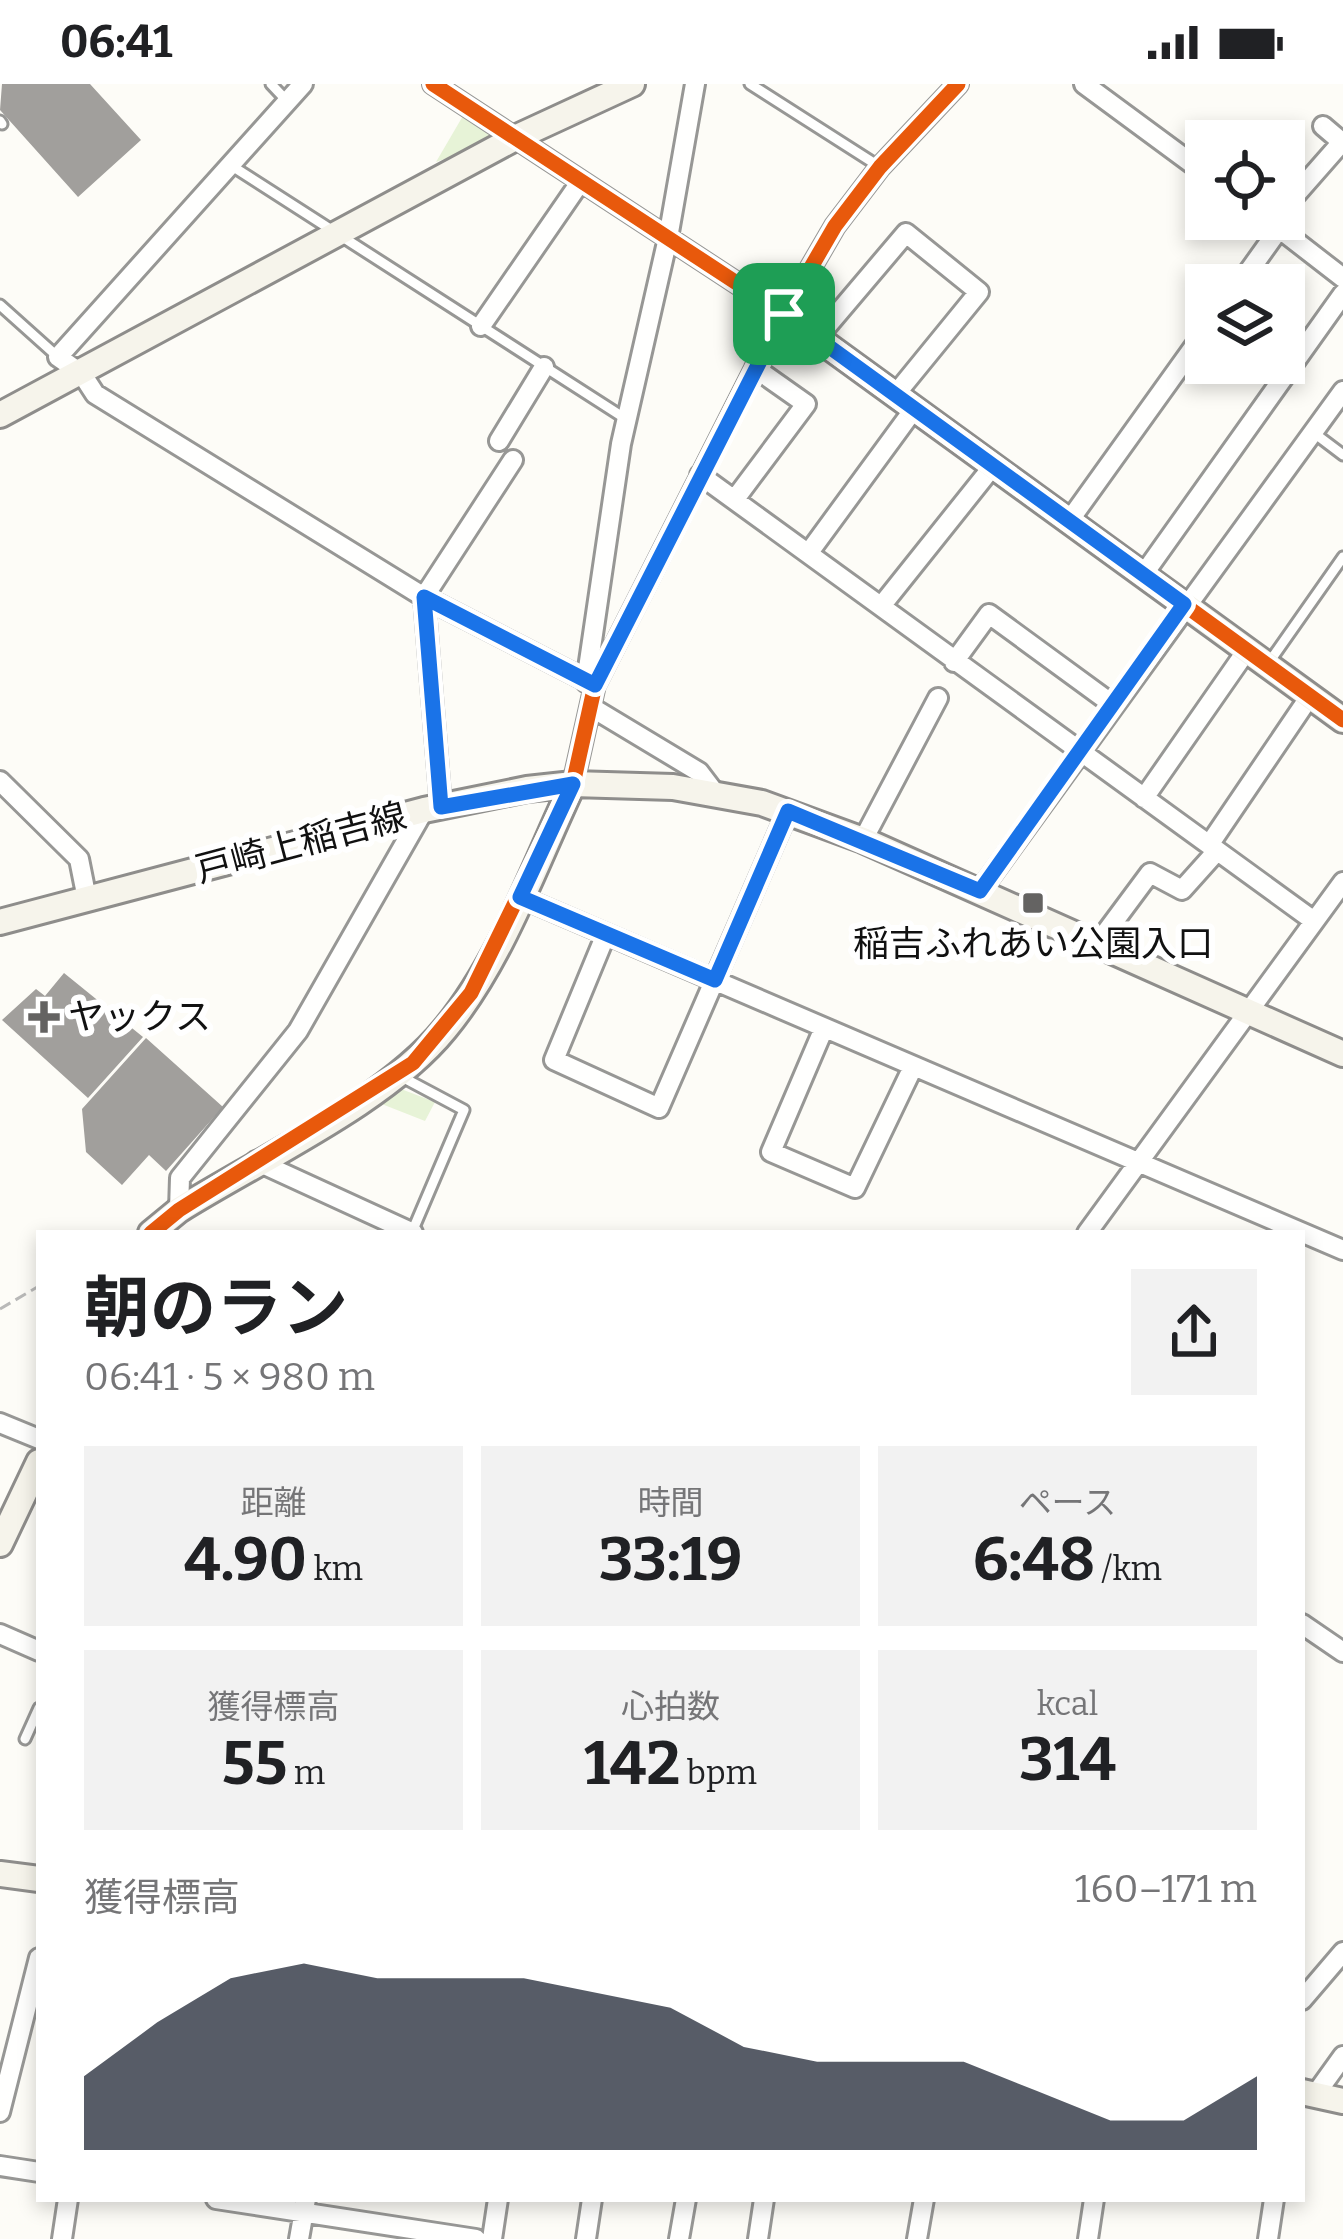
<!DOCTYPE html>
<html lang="ja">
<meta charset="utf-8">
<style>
body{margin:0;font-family:Bitter,"Noto Sans JP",serif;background:#f2f2f2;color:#202124;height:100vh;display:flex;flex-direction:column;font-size:45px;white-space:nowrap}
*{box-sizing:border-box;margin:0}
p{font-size:39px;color:#757577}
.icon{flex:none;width:66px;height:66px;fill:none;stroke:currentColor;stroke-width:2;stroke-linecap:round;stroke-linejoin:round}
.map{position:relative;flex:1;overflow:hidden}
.side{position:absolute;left:36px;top:1146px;width:1269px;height:972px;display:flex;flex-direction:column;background:#fff;border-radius:0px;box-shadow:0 6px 18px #0003}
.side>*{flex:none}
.fabs{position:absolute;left:1185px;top:36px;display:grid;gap:24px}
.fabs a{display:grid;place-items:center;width:120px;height:120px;border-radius:0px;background:#fff;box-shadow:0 6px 18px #0003;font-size:60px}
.pin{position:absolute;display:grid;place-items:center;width:102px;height:102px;color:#fff;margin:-51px;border-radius:24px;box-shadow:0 6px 18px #0006}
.round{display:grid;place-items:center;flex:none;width:126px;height:126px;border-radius:0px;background:#f2f2f2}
.head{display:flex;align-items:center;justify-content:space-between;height:204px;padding:0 48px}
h1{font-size:66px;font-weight:700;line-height:90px}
.figures{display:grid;grid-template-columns:repeat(3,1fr);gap:18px;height:204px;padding:12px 48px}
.figures div{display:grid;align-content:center;border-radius:0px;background:#f2f2f2;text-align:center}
.figures b{font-size:60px;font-weight:700}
.figures small{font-size:33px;font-weight:400}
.figures p{font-size:33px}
.chart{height:336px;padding:24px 48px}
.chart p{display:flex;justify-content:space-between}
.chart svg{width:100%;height:216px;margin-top:12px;fill:#111827;opacity:.7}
.status{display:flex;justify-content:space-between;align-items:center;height:84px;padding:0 60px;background:#fff;direction:ltr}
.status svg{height:33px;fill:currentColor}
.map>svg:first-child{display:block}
.green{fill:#e7f3d7}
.building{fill:#a19f9c}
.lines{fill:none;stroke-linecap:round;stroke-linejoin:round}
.lane-casing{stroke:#979795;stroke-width:15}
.street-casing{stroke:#979795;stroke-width:24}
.secondary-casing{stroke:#8e8d8b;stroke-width:30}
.path{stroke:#b9b9b8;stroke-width:3;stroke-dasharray:12 6;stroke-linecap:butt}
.lane{stroke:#fffffe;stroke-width:9}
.street{stroke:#fffffe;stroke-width:18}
.secondary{stroke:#f6f4eb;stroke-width:24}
.cycleway-casing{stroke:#fff;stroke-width:22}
.cycleway{stroke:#e8590c;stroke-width:15}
.route-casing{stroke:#fff;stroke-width:24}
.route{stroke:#1a73e8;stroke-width:15}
.poi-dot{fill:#646362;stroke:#fff;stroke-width:4.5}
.labels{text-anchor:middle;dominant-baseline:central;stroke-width:12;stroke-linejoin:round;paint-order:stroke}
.street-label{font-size:36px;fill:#111;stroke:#fff}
.poi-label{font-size:36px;fill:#111;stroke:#fff}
</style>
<div class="status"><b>06:41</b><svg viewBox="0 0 49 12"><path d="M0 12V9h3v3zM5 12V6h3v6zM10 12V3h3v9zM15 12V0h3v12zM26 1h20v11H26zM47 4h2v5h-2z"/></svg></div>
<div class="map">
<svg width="1343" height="2155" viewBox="0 0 1343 2155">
<rect width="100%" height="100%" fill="#fdfcf7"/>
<path class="green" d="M 467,25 L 509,52 L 436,78 Z
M 388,1000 L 435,1018 L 425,1037 L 369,1015 Z"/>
<path class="building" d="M 2,0 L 90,0 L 141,56 L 78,113 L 0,26 Z
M 64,889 L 143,953 L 88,1014 L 2,936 L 36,905 L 45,912 Z
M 146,954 L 223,1023 L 166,1087 L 149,1071 L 122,1101 L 86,1068 L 82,1025 Z"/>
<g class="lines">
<defs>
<path id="lane" d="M 271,0 L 287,17
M 750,0 L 880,83
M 0,37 L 2,40
M 232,82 L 626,335
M 0,221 L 58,273
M 1314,349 L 1343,371
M 1270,577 L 1343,473
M 402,993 L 464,1026 L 412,1148
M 25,1655 L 39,1624"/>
<path id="street" d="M 303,0 L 58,273 L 82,290 L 95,310 L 424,513 L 595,601
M 433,0 L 784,230
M 1084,0 L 1206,90
M 1323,42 L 1343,59
M 1284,124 L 1342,58
M 1267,135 L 1343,194
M 1239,201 L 1279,145
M 481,242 L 581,97
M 817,254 L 906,149 L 979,208 L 895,311
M 499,357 L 544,283
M 700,391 L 1314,837
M 735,415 L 806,320 L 755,284
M 1069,437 L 1206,246
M 810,467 L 914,325
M 1143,491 L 1343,210
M 882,521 L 993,382
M 954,578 L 989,530 L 1112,620
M 586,598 L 621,360 L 668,154 L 695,0
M 591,623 L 699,688 L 715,709
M 0,697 L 79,775 L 87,815
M 573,700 L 595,601 L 774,247 L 835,142 L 880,83 L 958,0
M 1144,714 L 1247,566
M 441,723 L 424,513 L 513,376
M 863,756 L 938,614
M 1209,761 L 1310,612
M 980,807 L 1343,307
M 520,813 L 1343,1166
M 606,850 L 554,976 L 659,1024 L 788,727
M 1098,859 L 1150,789 L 1182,806 L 1217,767
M 824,944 L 771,1068 L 855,1104 L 913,983
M 256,1077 L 413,1149
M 179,1126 L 180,1094 L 298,947 L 424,726
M 1087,1149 L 1343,798
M 0,1339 L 39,1355
M 1302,1540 L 1343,1568
M 0,1550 L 39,1567
M 1302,1916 L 1343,1868
M 1315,2011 L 1343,1972
M 0,2028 L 39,1874
M 0,2082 L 39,2088
M 216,2115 L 476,2155
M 62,2155 L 68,2115
M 299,2155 L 306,2115
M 492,2155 L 498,2115
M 586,2155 L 592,2115
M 679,2155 L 686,2115
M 758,2155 L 764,2115
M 917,2155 L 924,2115
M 1088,2155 L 1094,2115
M 1268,2155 L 1274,2115"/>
<path id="secondary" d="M 784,230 L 1343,636
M 0,331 L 515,54 L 632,0
M 0,838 L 424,726 L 527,705 L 573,700 L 673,703 L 762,719 L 863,756 L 1343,970
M 151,1149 L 179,1126 C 260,1075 386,1018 445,945 C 502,876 535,780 573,700
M 0,1460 L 39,1378
M 0,1790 L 39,1795
M 1302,2008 L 1343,2017"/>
</defs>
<use href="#lane" class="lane-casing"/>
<use href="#street" class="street-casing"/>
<use href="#secondary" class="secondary-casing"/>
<path class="path" d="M 0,1225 L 39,1202"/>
<use href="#lane" class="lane"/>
<use href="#street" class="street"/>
<use href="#secondary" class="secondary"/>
<defs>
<path id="cycleway" d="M 433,0 L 784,230 L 1343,636
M 151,1149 L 179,1126 L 413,979 L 471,909 L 573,700 L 595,601 L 774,247 L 835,142 L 880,83 L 958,0"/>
</defs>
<use href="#cycleway" class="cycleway-casing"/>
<use href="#cycleway" class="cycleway"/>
</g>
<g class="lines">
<defs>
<path id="route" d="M 784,230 L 1184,520 L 980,807 L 788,727 L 715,896 L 520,813 L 573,700 L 441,723 L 424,513 L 595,601 Z"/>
</defs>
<use href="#route" class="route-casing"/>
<use href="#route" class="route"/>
</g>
<g class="poi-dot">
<rect x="1021" y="807" width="24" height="24" rx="6"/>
<path d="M38 915h12v12h12v12h-12v12h-12v-12h-12v-12h12z"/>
</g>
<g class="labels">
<g class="street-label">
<text transform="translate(301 759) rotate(-15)">戸崎上稲吉線</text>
</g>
<g class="poi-label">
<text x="1033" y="860">稲吉ふれあい公園入口</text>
<text x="68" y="933" text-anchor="start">ヤックス</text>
</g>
</g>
</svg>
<div class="fabs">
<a><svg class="icon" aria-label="locate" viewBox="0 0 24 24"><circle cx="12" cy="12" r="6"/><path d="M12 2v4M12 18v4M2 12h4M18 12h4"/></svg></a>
<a><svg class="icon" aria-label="layers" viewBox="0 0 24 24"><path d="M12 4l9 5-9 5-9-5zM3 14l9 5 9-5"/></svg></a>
</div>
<div class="pin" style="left:784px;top:230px;background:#1e9e55"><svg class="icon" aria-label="arrive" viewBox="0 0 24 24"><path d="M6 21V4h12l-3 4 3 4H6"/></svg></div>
<section class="side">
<div class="head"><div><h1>朝のラン</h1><p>06:41 · 5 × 980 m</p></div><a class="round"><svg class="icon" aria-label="share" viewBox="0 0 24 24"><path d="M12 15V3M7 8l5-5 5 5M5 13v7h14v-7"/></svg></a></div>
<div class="figures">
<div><p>距離</p><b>4.90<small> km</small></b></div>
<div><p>時間</p><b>33:19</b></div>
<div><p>ペース</p><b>6:48<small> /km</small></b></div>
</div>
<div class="figures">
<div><p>獲得標高</p><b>55<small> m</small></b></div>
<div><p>心拍数</p><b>142<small> bpm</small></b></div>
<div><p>kcal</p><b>314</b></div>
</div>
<div class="chart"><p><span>獲得標高</span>160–171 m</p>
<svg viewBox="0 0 160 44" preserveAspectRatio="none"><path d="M0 44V29L10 18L20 9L30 6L40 9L50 9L60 9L70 12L80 15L90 23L100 26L110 26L120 26L130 32L140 38L150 38L160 29V44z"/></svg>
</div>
</section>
</div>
